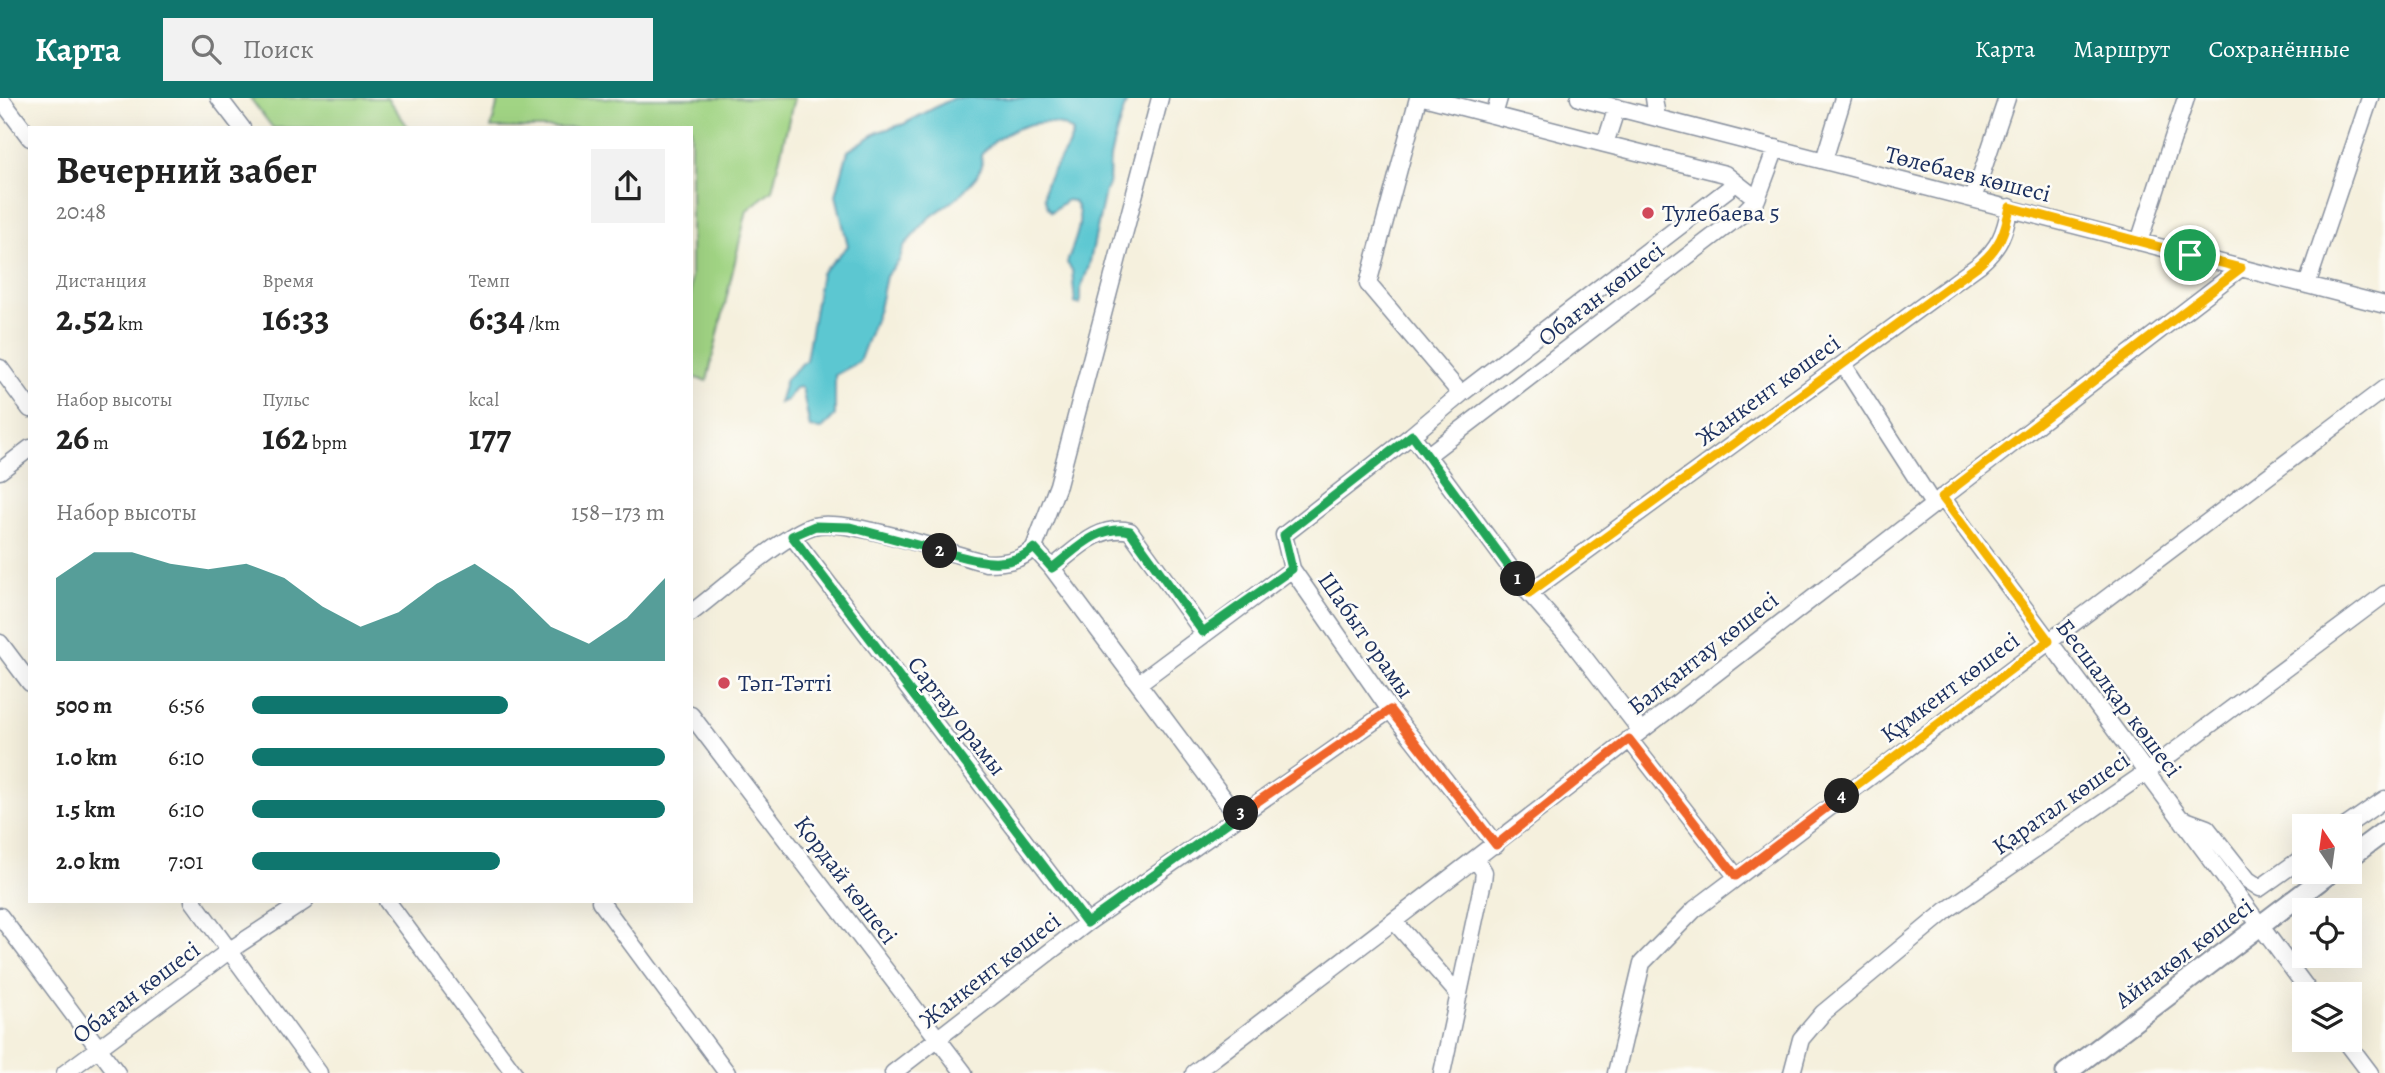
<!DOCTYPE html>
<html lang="ru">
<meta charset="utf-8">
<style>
body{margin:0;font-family:Alegreya,serif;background:#f2f2f2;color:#222;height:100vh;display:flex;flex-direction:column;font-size:26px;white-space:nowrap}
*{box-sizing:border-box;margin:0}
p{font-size:23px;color:#767676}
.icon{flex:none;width:38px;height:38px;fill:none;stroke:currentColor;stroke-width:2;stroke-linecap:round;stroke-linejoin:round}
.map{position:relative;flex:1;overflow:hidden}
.drawer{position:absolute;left:28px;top:28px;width:665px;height:777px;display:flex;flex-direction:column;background:#fff;border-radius:0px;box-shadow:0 7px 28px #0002}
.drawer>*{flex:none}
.needle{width:46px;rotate:347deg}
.controls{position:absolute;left:2292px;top:716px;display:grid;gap:14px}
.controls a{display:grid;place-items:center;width:70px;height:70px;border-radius:0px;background:#fff;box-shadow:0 7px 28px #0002;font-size:35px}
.pin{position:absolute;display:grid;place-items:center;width:60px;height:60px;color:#fff;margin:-30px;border:4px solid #fff;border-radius:50%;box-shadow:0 2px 7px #0007}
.km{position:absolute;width:35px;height:35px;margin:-18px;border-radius:50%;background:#222;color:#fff;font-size:19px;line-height:35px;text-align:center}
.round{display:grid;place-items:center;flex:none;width:74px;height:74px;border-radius:0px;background:#f2f2f2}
.head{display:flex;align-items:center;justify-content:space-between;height:119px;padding:0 28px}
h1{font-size:38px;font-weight:700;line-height:52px}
.metrics{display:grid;grid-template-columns:repeat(3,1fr);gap:10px;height:119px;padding:7px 28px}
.metrics div{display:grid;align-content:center}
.metrics b{font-size:35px;font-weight:700}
.metrics small{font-size:19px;font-weight:400}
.metrics p{font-size:19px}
.chart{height:196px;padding:14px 28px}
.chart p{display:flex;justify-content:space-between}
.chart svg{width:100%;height:126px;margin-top:7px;fill:#0f766e;opacity:.7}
ul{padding:0 28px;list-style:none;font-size:23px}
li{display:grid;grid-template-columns:112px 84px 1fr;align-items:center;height:52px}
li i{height:18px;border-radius:9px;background:#0f766e}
header{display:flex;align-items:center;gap:42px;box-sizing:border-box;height:98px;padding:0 35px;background:#0f766e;color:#fff}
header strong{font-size:33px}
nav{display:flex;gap:38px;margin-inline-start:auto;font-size:24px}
.search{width:490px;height:63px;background:#f2f2f2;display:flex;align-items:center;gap:18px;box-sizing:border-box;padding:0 24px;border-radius:0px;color:#767676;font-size:26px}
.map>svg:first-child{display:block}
.green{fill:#a1d484;stroke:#5e8271;stroke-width:2}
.water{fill:#5bc7d1;stroke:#3b7b98;stroke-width:2}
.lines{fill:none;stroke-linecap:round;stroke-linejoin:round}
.minor-casing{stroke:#88909e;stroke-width:19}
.major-casing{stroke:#88909e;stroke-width:23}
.minor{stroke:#fff;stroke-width:16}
.major{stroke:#fff;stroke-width:19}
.split-1-casing{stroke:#fff;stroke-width:14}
.split-2-casing{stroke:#fff;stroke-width:14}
.split-3-casing{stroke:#fff;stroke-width:14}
.split-4-casing{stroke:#fff;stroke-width:14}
.split-5-casing{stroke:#fff;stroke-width:14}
.split-1{stroke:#f5b400;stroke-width:9}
.split-2{stroke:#22a559;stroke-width:9}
.split-3{stroke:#22a559;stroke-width:9}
.split-4{stroke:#f0652b;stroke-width:9}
.split-5{stroke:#f5b400;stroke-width:9}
.poi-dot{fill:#d1495b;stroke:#fdfcf7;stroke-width:2.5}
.labels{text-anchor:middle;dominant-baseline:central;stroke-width:5;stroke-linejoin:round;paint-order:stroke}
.street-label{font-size:24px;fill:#1b2f5e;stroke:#fdfcf7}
.poi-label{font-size:24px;fill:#1b2f5e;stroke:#fdfcf7;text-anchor:start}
</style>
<header>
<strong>Карта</strong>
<div class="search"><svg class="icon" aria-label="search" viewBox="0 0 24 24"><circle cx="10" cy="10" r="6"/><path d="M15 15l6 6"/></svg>Поиск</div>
<nav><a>Карта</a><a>Маршрут</a><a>Сохранённые</a></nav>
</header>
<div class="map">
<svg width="2385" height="975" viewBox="0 0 2385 975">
<rect width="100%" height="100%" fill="#fdfcf7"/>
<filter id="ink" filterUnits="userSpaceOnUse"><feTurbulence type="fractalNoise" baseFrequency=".0143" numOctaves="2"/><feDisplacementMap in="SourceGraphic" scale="14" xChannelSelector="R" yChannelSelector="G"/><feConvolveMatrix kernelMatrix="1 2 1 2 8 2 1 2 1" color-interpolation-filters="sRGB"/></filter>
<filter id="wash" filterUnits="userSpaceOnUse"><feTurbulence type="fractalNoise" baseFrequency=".00686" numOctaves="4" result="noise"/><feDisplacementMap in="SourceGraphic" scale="28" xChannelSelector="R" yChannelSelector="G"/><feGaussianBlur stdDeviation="1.57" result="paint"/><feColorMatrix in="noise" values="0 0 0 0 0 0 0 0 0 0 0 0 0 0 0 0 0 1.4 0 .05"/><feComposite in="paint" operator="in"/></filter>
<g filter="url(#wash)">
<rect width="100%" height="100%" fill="#f5f0dd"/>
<path class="green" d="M 250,0 L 387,0 L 409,30 L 273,30 Z
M 499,0 L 794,0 L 772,92 L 747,112 L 707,283 L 691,279 L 691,30 L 491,30 Z"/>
<path class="water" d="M 953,0 L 1128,0 C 1121,19 1114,40 1110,60 C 1108,73 1112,81 1105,93 L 1089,168 L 1080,193 L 1080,206 L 1075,205 L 1072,172 L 1067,165 C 1073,145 1087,122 1074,103 L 1067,102 L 1051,114 C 1029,84 1068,63 1073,34 C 1046,12 999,33 981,57 L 982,68 L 976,79 L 959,98 L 928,121 L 904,148 L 899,163 L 886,178 L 879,211 L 859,264 L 835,277 L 835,317 L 822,331 L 810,330 L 802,289 L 795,290 L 787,302 L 779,305 L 786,281 L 806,262 L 821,175 L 848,148 L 836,97 L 848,53 L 878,34 L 904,26 Z"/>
</g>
<g filter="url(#ink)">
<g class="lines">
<defs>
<path id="minor" d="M 0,0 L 30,40
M 219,0 L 242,30
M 1418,0 L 1368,186 L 1461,296 L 1736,85
M 1427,0 L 1605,46 L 1617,9
M 1579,0 L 2385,207
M 1654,0 L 1657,19
M 1494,17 L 1499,0
M 1605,46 L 1725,76 L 1757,101
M 1824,62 L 1843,0
M 1973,101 L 2007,0
M 2139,144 L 2186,0
M 2307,187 L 2370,0
M 1843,266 L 1933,406
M 0,270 L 30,311
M 1461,296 L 1412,337 L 1529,495 L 1570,541 L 1641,633
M 1428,357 L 1741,117 L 1757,101 L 1776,50
M 0,373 L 30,350
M 1942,399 L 2311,896
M 792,438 L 1087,825
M 1034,450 L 1058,387 L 1160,0
M 1052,470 L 1237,718
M 1292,471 L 1284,437 L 1412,337
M 1529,495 L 1980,166 C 2000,149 2005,134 2010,109
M 691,515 C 719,494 784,436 813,428 C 848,419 949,455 986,465 C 1005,465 1020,463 1034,450 L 1052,470 C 1076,452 1098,426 1130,433 L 1203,534
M 0,545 L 30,585
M 1139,585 L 1292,471 L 1390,612 L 1496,747
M 691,617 L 964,975
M 1629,641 L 1736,778
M 2180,720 L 2207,730 L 2248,782 L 2260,790 L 2305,758
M 2346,728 L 2385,701
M 193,803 L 319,975
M 387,803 L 514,975
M 600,803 L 727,975
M 0,818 L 117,975
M 1394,823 L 1459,897
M 2345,942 L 2370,975
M 65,975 L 230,852 L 305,803
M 893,975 L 1087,825 L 1390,612
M 1194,975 C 1545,710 1891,438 2241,170
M 1442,975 L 1483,783 L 1484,774 L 1476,761
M 1616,975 L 1642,865 L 1695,811 L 2385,290
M 1792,975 L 1801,941 L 1823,915 L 1947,812 L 2148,673 L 2385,496"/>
<path id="major" d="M 2350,759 L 2385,733
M 2066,975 L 2331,774"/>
</defs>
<use href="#minor" class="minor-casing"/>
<use href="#major" class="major-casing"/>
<use href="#minor" class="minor"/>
<use href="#major" class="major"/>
</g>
</g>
<g class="lines" filter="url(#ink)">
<defs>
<path id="split-1" d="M 1518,481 L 1529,495 L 1980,166 C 2000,149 2005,134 2010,109 L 2190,157"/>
<path id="split-2" d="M 940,453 C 972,461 1006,475 1034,450 L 1052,470 C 1076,452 1098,426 1130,433 L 1203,534 L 1292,471 L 1284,437 L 1412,337 L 1518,481"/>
<path id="split-3" d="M 940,453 L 850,429 L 815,428 L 792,438 L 1087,825 L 1241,715"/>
<path id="split-4" d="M 1241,715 L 1390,612 L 1496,747 L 1629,641 L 1736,778 L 1842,698"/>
<path id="split-5" d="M 1842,698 L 2049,543 L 1942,399 L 2241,170 L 2190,157"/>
</defs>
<use href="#split-1" class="split-1-casing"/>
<use href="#split-2" class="split-2-casing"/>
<use href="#split-3" class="split-3-casing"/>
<use href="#split-4" class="split-4-casing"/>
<use href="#split-5" class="split-5-casing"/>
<use href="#split-1" class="split-1"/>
<use href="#split-2" class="split-2"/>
<use href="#split-3" class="split-3"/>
<use href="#split-4" class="split-4"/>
<use href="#split-5" class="split-5"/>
</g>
<g class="poi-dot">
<circle cx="1648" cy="115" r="7"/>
<circle cx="724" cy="585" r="7"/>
</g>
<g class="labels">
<g class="street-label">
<text transform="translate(1968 76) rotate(14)">Төлебаев көшесі</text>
<text transform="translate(1601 196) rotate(-38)">Обаған көшесі</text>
<text transform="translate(1768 292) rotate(-36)">Жанкент көшесі</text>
<text transform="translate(1366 537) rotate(55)">Шабыт орамы</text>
<text transform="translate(1703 555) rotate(-38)">Балқантау көшесі</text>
<text transform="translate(1950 589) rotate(-37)">Құмкент көшесі</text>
<text transform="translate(2119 600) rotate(53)">Бесшалқар көшесі</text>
<text transform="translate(957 618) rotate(52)">Сартау орамы</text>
<text transform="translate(2061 705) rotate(-35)">Қаратал көшесі</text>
<text transform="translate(846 782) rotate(53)">Қордай көшесі</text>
<text transform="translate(2184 855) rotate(-37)">Айнакөл көшесі</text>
<text transform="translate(990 872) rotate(-38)">Жанкент көшесі</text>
<text transform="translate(136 894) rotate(-37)">Обаған көшесі</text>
</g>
<g class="poi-label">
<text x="1662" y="115">Тулебаева 5</text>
<text x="738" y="585">Тәп-Тәтті</text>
</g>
</g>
</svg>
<div class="controls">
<a><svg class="needle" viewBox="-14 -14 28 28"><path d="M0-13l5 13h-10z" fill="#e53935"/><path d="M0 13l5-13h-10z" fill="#767676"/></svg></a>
<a><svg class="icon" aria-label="locate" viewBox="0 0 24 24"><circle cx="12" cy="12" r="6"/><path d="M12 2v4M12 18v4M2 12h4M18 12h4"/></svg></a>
<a><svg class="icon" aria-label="layers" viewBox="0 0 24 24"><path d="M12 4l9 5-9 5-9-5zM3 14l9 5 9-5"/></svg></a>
</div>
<div class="pin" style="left:2190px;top:157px;background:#1e9e55"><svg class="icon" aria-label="arrive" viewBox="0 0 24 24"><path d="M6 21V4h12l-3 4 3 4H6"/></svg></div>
<b class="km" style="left:1518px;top:481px">1</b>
<b class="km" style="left:940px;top:453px">2</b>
<b class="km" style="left:1241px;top:715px">3</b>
<b class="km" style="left:1842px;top:698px">4</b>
<section class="drawer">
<div class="head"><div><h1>Вечерний забег</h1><p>20:48</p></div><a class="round"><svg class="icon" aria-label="share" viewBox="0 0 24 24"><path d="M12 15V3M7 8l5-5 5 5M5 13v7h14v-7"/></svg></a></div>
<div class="metrics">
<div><p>Дистанция</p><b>2.52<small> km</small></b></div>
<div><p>Время</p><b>16:33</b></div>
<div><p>Темп</p><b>6:34<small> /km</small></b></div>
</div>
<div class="metrics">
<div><p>Набор высоты</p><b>26<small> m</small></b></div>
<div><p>Пульс</p><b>162<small> bpm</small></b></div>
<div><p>kcal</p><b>177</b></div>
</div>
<div class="chart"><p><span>Набор высоты</span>158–173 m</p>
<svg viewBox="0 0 160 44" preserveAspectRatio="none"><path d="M0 44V15L10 6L20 6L30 10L40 12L50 10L60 15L70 25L80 32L90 27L100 17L110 10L120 19L130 32L140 38L150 29L160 15V44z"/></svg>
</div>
<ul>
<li><b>500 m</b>6:56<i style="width:62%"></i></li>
<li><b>1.0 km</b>6:10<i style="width:100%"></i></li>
<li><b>1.5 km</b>6:10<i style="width:100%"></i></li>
<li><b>2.0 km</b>7:01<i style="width:60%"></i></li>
</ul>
</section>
</div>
